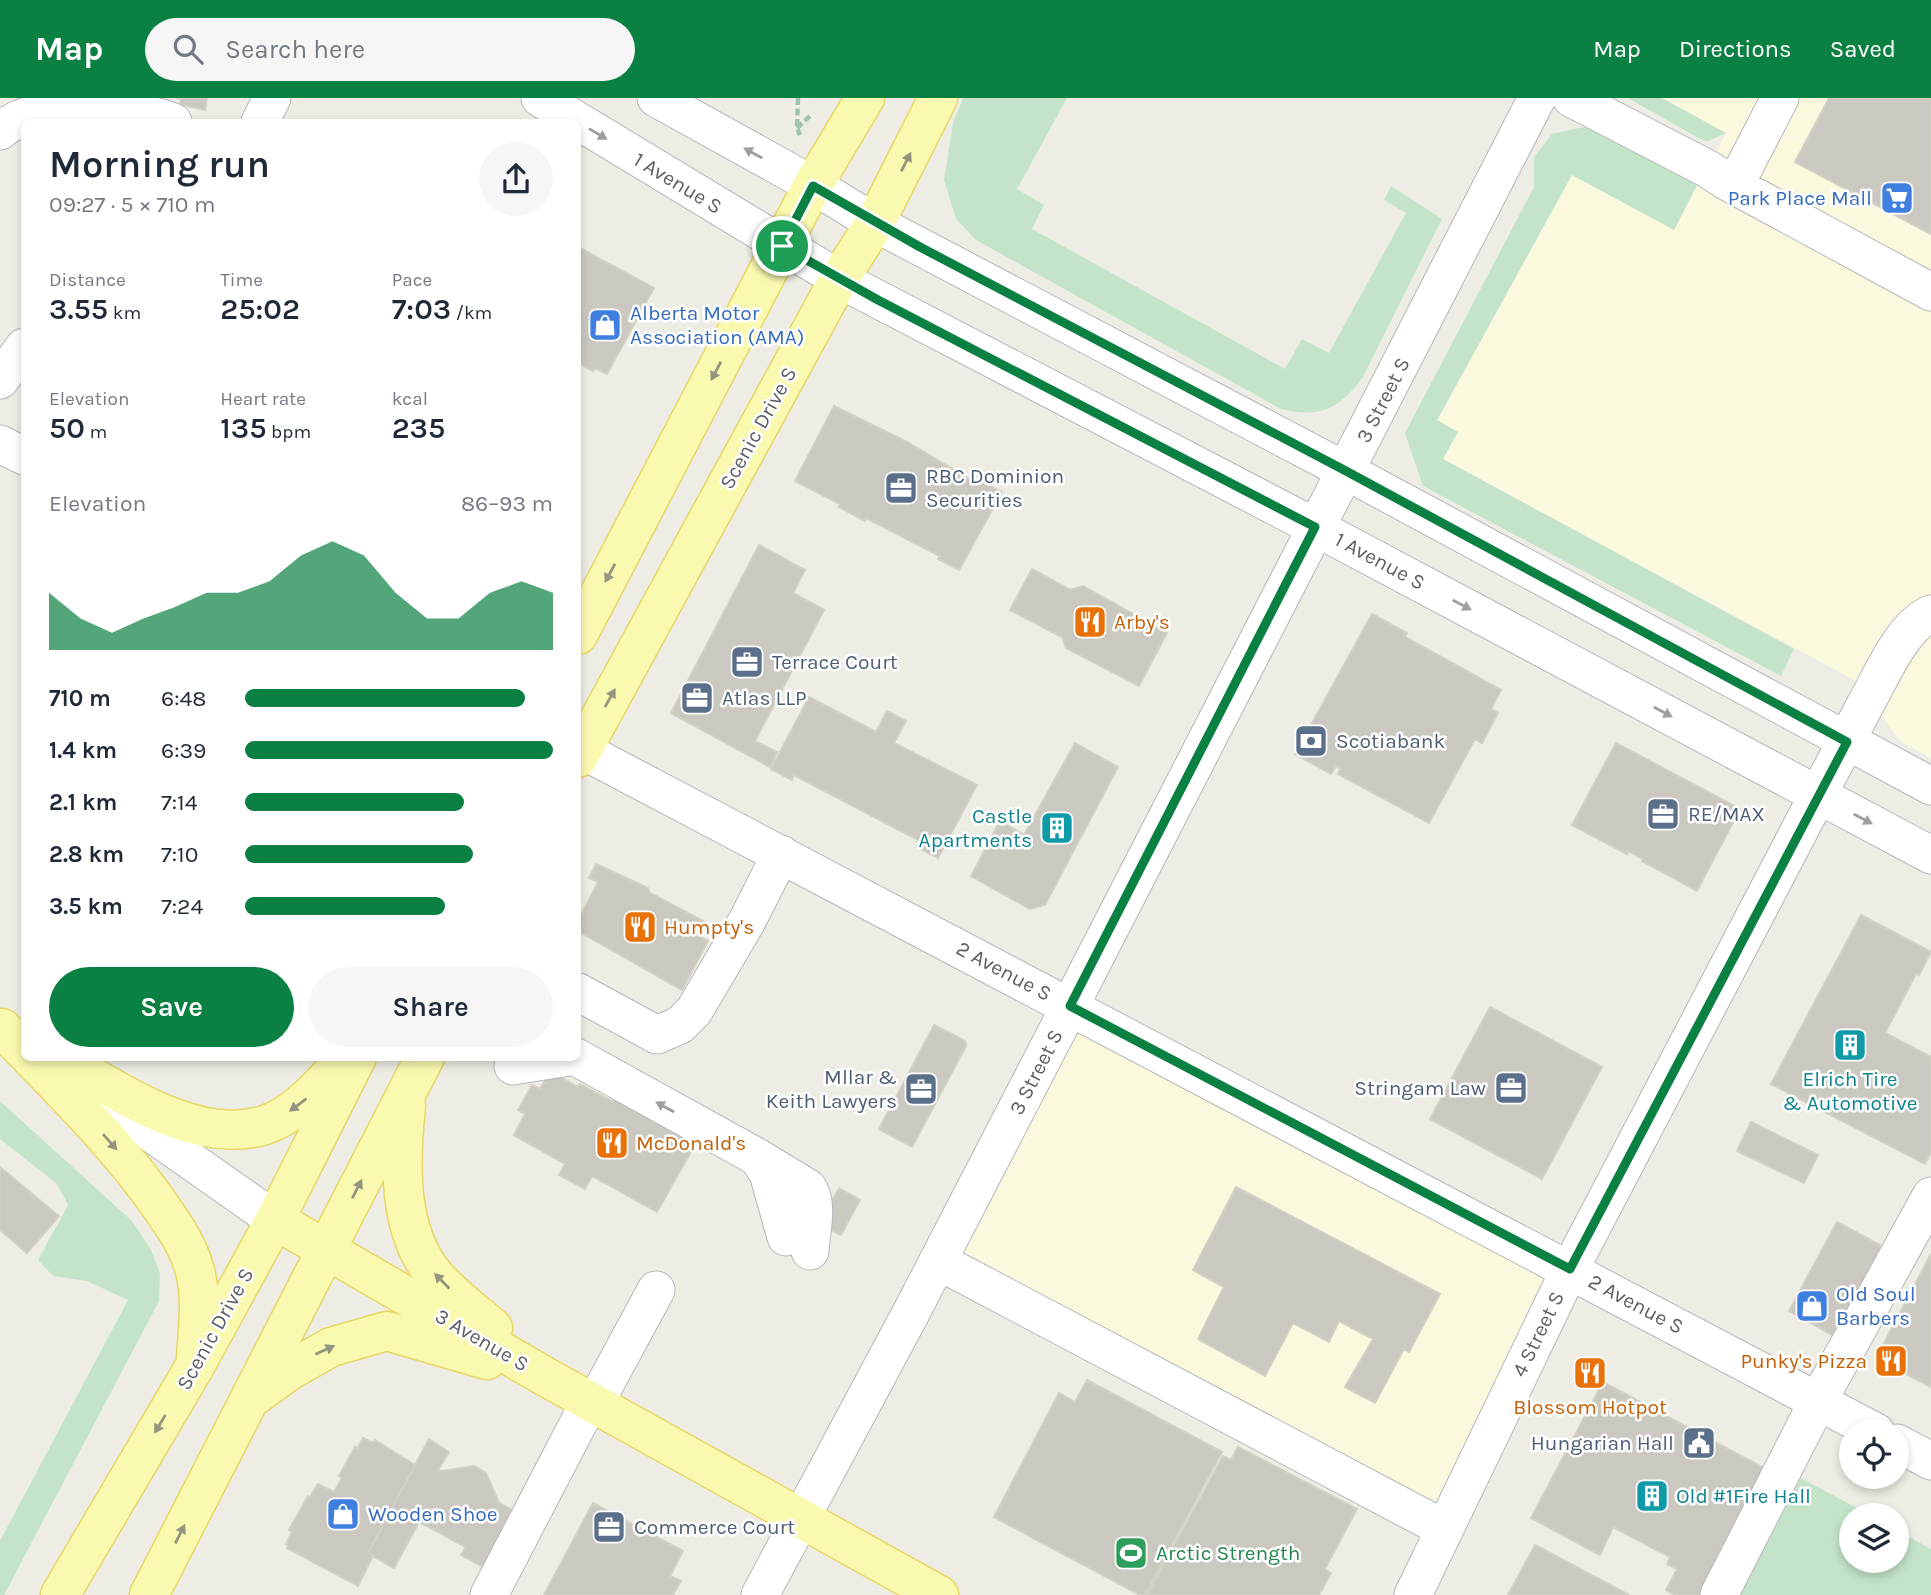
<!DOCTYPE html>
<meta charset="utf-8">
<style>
body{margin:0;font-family:Karla,sans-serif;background:#f6f6f7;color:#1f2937;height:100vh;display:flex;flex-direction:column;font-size:26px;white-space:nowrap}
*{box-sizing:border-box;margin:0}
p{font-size:23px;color:#747a83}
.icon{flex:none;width:38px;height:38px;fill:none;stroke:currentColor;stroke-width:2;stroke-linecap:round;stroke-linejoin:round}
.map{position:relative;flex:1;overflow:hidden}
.panel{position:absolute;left:21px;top:21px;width:560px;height:942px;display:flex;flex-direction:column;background:#fff;border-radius:10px;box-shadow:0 4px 10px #0003}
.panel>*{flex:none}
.controls{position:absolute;left:1839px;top:1321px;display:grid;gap:14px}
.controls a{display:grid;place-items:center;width:70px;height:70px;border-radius:50%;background:#fff;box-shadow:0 4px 10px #0003;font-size:35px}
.pin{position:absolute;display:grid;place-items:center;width:60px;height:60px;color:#fff;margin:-30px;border:4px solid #fff;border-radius:50%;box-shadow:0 2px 7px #0007}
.round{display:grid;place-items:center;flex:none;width:74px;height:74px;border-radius:37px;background:#f6f6f7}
.overview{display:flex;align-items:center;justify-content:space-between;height:119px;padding:0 28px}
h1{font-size:38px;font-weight:600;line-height:52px}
.stats{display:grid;grid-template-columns:repeat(3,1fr);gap:10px;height:119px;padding:7px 28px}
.stats div{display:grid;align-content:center}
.stats b{font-size:30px;font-weight:600}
.stats small{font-size:19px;font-weight:400}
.stats p{font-size:19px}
.chart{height:196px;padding:14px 28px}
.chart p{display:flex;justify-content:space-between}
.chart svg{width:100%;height:126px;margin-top:7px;fill:#0b8043;opacity:.7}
.primary-button{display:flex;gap:14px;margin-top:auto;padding:14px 28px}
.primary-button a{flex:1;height:80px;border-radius:42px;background:#0b8043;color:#fff;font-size:28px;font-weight:600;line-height:80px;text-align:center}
.primary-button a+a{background:#f6f6f7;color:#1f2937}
ul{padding:0 28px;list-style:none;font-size:23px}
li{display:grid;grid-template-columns:112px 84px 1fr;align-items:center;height:52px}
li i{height:18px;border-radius:9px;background:#0b8043}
header{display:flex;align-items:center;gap:42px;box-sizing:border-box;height:98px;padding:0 35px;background:#0b8043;color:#fff}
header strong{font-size:33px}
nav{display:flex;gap:38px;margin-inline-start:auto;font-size:24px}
.search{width:490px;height:63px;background:#f6f6f7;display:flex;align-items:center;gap:18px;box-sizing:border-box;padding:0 24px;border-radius:38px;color:#747a83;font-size:26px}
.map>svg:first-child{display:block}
.commercial{fill:#fbf9dd}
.green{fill:#c3e4c9}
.building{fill:#cac8c1;stroke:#d2d0c4;stroke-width:2}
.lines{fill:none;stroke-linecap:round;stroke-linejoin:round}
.minor-casing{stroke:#b5b6bb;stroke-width:39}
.major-casing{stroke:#e7d865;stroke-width:41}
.path{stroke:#9dc4af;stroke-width:4.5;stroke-dasharray:7 3.5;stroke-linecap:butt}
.minor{stroke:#fff;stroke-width:37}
.major{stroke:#f9f9af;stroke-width:38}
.oneway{fill:#9e9fa2}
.oneway2{fill:#94957e}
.route-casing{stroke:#fff;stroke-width:14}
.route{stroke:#0b8043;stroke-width:9}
.labels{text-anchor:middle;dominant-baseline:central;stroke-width:5;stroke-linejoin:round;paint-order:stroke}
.street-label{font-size:21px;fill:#5d5f64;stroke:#fff}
.shop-label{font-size:21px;fill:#366cbe;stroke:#fff;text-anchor:start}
.service-label{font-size:21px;fill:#4e5e75;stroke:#fff;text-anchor:start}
.food-label{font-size:21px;fill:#c56008;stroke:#fff;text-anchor:start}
.culture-label{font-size:21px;fill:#0d838f;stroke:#fff;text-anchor:end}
.leisure-label{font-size:21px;fill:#27864d;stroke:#fff;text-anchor:start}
</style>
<header>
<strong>Map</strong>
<div class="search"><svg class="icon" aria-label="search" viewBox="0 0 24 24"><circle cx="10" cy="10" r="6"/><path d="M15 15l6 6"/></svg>Search here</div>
<nav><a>Map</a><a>Directions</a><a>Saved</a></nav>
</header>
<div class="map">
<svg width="1931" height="1497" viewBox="0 0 1931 1497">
<rect width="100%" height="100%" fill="#eeede5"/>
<path class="commercial" d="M 1662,0 L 1931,0 L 1931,660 L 1901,644 L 1856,583 L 1443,361 L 1437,323 L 1572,76 L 1674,132 L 1726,35 Z
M 1070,908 L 1570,1171 L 1445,1431 L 938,1163 Z"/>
<path class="green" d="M 963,0 L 1067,0 L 1017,91 L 1044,107 L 1032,131 L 1285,271 L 1302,241 L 1329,255 L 1406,115 L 1384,102 L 1391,88 L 1442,121 L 1363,279 C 1340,310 1321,321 1281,311 L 976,142 L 956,121 L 944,82 L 953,25 Z
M 1628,0 L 1662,0 L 1726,35 L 1708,43 L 1700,41 Z
M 1588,28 L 1697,87 L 1674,132 L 1572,77 L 1437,322 L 1458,334 L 1443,361 L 1794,551 L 1781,578 L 1423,388 L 1405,335 L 1534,89 L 1534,59 L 1552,36 Z
M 0,1003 L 132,1123 L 151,1152 L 160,1175 L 159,1203 L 4,1497 L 0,1497 L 0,1443 L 128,1202 L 87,1183 L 53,1178 L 38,1162 L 68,1107 L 57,1086 L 0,1041 Z
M 1797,1378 L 1870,1417 L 1852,1418 L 1852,1463 L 1897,1463 L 1897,1432 L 1931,1451 L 1931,1497 L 1733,1497 Z"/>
<path class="building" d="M 176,0 L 207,0 L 205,12 L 180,6 L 181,1 Z
M 1829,0 L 1931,0 L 1931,136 L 1795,64 Z
M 578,149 L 654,190 L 607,276 L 595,270 L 593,273 L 578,265 Z
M 834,308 L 907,344 L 978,386 L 979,383 L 1002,394 L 959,472 L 938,461 L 940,458 L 866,420 L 865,423 L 839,409 L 840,406 L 795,383 Z
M 759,447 L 805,472 L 793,495 L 824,512 L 755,643 L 777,654 L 770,669 L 671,615 Z
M 1032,471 L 1070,492 L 1083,488 L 1167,535 L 1139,588 L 1066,550 L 1062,539 L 1010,512 Z
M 1372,516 L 1407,535 L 1405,539 L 1501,592 L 1491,611 L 1498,615 L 1482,645 L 1475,641 L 1429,725 L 1338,676 L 1340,671 L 1336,668 L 1331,676 L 1295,656 Z
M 809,599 L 876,634 L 887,613 L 906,623 L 894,645 L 977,687 L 938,760 L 917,749 L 920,743 L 794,677 L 792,682 L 771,671 Z
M 1075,645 L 1118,669 L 1045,807 L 1030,811 L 971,778 L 1000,723 L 1024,737 Z
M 1616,645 L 1740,711 L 1697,793 L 1642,763 L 1643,761 L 1628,753 L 1627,756 L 1572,727 Z
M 596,766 L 648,790 L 650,795 L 705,824 L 698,838 L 708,843 L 682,892 L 578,833 L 578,823 L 598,784 L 589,780 Z
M 1861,817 L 1931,854 L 1919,877 L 1916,876 L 1885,935 L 1931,959 L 1931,1055 L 1925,1066 L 1771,986 Z
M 1490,909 L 1602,969 L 1542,1081 L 1430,1021 Z
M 934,927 L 965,943 L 966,948 L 912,1049 L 879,1031 Z
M 550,973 L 578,989 L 580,986 L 613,1004 L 618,997 L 697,1043 L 657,1114 L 592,1078 L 585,1091 L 559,1077 L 565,1066 L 514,1037 L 525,1016 L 518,1012 L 532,987 L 540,991 Z
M 1751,1024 L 1818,1057 L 1804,1085 L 1737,1053 Z
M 0,1069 L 59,1118 L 27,1155 L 0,1132 Z
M 1236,1089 L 1440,1196 L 1409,1254 L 1404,1251 L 1375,1305 L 1345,1289 L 1373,1241 L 1339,1223 L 1329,1244 L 1293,1225 L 1265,1278 L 1198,1241 L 1224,1189 L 1193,1172 Z
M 839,1090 L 860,1102 L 841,1137 L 819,1126 Z
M 1837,1124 L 1891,1153 L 1843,1243 L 1789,1213 Z
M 1931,1156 L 1931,1289 L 1876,1260 Z
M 1087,1282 L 1222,1354 L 1145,1497 L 1140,1497 L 994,1419 L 1059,1295 L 1075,1304 Z
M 1603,1284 L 1773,1375 L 1708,1497 L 1675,1497 L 1666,1492 L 1677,1471 L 1667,1466 L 1670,1459 L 1613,1429 L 1600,1457 L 1531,1420 Z
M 363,1340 L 373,1345 L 375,1342 L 415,1367 L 368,1455 L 373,1458 L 358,1488 L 287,1450 L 288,1448 L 286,1446 L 292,1434 L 289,1432 L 308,1398 L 310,1399 L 318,1386 L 334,1394 L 342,1380 L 339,1378 L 355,1349 L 357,1351 Z
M 429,1341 L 449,1354 L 438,1372 L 442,1373 L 474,1368 L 486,1375 L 499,1405 L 518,1415 L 488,1472 L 461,1457 L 466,1449 L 419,1424 L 394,1470 L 368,1455 Z
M 1238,1349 L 1357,1411 L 1325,1471 L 1331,1475 L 1319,1497 L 1147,1497 L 1223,1358 L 1231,1362 Z
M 593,1405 L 683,1453 L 670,1478 L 681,1483 L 673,1497 L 544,1497 Z
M 1535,1447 L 1629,1497 L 1508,1497 Z"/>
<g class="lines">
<defs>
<path id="minor" d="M 540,0 L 839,181 L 1315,429 L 1931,757
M 656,0 L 813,87 L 875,125 L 1346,373 L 1931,688
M 1571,0 L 1708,71 L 1726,83 L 1931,194
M 260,24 L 272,0
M 0,33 C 37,0 129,7 173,24
M 1735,87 L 1780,0
M 0,282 L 24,249
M 0,346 L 24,358
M 578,650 L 1876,1334
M 578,894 L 657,937 L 680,927 L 694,913 L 747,823 L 781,756
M 576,959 L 757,1059 L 768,1075 L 786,1139
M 513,968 L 569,959
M 96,996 L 275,1122
M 757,1059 L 808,1090 C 819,1106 811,1134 810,1153
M 938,1163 L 1445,1431
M 595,1305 L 656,1192
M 1897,1345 L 1931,1363
M 489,1497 L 590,1303
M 760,1497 L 913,1211 L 1070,908 L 1537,0
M 1413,1497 L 1570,1171 L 1864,609 C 1880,582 1901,528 1931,516
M 1719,1497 L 1818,1303 L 1931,1098"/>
<path id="major" d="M 578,537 L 813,87 L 865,0
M 578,660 L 839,181 L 875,125 L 938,0
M 2,930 L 24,953
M 30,959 C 77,1008 125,1056 163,1112 C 177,1132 189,1150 195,1173 C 202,1200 198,1231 196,1259
M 57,959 C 115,990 195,1049 265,1027 C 297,1016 321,987 343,963
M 406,1008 C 400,1064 397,1134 436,1179 C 453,1198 474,1214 493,1230
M 275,1122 L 546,1279 L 939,1497
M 256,1297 L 289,1273 L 331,1249 L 387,1233 L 487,1262
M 60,1497 L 195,1268 L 275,1122 L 357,959
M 149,1497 L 425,959"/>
</defs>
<use href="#minor" class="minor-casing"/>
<use href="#major" class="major-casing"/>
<path class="path" d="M 798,0 L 797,30 L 800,37
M 797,30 L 810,18"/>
<use href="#minor" class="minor"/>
<use href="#major" class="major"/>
</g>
<defs><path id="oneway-solid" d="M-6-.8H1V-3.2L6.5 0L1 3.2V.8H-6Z" transform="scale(1.75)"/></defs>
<g class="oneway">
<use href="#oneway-solid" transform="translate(598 36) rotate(31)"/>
<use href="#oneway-solid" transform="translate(753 55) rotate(-151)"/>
<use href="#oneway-solid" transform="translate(1462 507) rotate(28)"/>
<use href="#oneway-solid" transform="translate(1663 614) rotate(28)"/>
<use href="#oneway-solid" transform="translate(1863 721) rotate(28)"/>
<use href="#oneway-solid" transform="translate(665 1009) rotate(-151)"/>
</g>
<g class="oneway2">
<use href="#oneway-solid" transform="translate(906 64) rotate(-63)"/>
<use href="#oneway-solid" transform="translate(716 273) rotate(118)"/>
<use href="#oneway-solid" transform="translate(610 475) rotate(118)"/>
<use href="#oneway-solid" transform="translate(610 600) rotate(-61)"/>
<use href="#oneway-solid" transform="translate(298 1007) rotate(143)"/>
<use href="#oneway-solid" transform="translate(110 1044) rotate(49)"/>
<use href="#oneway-solid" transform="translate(357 1091) rotate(-63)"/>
<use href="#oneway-solid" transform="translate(442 1183) rotate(-135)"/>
<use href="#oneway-solid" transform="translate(325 1252) rotate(-24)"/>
<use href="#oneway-solid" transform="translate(160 1326) rotate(121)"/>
<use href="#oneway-solid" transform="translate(180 1436) rotate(-63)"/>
</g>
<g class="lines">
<defs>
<path id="route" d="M 813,88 L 920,149 L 1346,373 L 1847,644 L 1570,1171 L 1070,908 L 1315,429 L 878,202 L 782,148 Z"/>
</defs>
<use href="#route" class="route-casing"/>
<use href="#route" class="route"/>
</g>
<defs>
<symbol id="supermarket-square" viewBox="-11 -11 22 22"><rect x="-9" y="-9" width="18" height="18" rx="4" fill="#3f7fe0" stroke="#fff"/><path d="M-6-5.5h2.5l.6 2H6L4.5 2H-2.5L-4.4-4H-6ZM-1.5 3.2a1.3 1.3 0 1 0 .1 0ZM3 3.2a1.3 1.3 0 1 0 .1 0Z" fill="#fff"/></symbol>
<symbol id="shop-square" viewBox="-11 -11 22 22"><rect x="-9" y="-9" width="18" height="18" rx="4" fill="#3f7fe0" stroke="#fff"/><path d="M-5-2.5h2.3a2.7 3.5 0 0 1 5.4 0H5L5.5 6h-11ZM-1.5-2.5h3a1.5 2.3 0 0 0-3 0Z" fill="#fff"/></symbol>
<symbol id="office-square" viewBox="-11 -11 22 22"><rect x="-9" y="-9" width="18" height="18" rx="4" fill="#5c6f8a" stroke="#fff"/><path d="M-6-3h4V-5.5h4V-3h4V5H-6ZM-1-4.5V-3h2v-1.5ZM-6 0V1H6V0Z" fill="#fff"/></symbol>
<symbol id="restaurant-square" viewBox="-11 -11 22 22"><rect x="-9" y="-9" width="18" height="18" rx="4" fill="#e8710a" stroke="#fff"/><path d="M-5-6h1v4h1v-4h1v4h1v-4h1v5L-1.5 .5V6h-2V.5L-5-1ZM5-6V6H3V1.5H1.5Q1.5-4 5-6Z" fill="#fff"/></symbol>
<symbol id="bank-square" viewBox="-11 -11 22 22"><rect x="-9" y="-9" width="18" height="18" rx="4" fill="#5c6f8a" stroke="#fff"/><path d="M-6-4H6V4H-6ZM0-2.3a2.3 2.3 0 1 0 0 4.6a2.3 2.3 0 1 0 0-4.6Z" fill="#fff"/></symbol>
<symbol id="building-square" viewBox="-11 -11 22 22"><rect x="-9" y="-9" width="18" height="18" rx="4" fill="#0f9aa8" stroke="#fff"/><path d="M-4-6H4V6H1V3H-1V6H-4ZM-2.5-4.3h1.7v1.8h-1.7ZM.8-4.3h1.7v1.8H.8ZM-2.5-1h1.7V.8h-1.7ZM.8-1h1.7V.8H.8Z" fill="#fff"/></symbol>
<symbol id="civic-square" viewBox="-11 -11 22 22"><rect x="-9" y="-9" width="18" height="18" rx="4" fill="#5c6f8a" stroke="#fff"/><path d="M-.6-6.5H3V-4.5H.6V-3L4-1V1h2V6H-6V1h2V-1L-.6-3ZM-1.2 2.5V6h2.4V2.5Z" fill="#fff"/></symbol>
<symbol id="stadium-square" viewBox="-11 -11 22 22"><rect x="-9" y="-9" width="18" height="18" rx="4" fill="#2e9e5b" stroke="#fff"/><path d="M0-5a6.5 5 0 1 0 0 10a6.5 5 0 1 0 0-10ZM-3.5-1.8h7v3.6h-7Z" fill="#fff"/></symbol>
</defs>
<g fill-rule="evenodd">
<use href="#supermarket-square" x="1878" y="81" width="38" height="38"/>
<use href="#shop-square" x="586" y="208" width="38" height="38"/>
<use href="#office-square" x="882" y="371" width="38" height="38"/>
<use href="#restaurant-square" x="1071" y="505" width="38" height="38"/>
<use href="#office-square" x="728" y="545" width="38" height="38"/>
<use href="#office-square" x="678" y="581" width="38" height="38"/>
<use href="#bank-square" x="1292" y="624" width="38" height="38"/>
<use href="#office-square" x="1644" y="697" width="38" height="38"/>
<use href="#building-square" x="1038" y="711" width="38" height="38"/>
<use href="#restaurant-square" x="621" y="810" width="38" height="38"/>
<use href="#building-square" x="1831" y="928" width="38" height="38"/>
<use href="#office-square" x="1492" y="971" width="38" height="38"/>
<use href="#office-square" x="902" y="972" width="38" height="38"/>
<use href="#restaurant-square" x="593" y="1026" width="38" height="38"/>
<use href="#shop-square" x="1793" y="1189" width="38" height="38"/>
<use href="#restaurant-square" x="1872" y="1244" width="38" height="38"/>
<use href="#restaurant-square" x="1571" y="1256" width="38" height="38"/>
<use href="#civic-square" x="1680" y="1326" width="38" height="38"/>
<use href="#building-square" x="1633" y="1379" width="38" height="38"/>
<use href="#shop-square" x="324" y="1397" width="38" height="38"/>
<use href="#office-square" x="590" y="1410" width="38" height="38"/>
<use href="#stadium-square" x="1112" y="1436" width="38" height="38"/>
</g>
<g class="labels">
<g class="street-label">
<text transform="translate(678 85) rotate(31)">1 Avenue S</text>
<text transform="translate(1383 302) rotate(-63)">3 Street S</text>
<text transform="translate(758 330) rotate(-61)">Scenic Drive S</text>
<text transform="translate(1380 463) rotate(28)">1 Avenue S</text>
<text transform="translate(1004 873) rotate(28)">2 Avenue S</text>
<text transform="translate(1036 974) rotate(-63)">3 Street S</text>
<text transform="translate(1636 1206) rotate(28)">2 Avenue S</text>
<text transform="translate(215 1231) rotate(-61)">Scenic Drive S</text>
<text transform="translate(1538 1236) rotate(-64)">4 Street S</text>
<text transform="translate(482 1242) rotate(30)">3 Avenue S</text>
</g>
<g class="shop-label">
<text x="1872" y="100" text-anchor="end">Park Place Mall</text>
<text x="630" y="215">Alberta Motor<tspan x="630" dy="24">Association (AMA)</tspan></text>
<text x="1836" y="1196">Old Soul<tspan x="1836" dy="24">Barbers</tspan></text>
<text x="368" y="1416">Wooden Shoe</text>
</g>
<g class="service-label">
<text x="926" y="378">RBC Dominion<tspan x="926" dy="24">Securities</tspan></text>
<text x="772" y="564">Terrace Court</text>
<text x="722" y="600">Atlas LLP</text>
<text x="1336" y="643">Scotiabank</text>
<text x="1688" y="716">RE/MAX</text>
<text x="897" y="979" text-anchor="end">Mllar &amp;<tspan x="897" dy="24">Keith Lawyers</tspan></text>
<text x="1486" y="990" text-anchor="end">Stringam Law</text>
<text x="1674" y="1345" text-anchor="end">Hungarian Hall</text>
<text x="634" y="1429">Commerce Court</text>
</g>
<g class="food-label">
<text x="1114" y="524">Arby's</text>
<text x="664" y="829">Humpty's</text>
<text x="636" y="1045">McDonald's</text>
<text x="1867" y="1263" text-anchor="end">Punky's Pizza</text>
<text x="1590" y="1309" text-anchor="middle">Blossom Hotpot</text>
</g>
<g class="culture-label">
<text x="1032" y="718">Castle<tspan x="1032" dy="24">Apartments</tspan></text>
<text x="1850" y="981" text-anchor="middle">Elrich Tire<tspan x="1850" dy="24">&amp; Automotive</tspan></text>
<text x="1676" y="1398" text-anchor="start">Old #1Fire Hall</text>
</g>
<g class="leisure-label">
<text x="1156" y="1455">Arctic Strength</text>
</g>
</g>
</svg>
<div class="controls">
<a><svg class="icon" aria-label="locate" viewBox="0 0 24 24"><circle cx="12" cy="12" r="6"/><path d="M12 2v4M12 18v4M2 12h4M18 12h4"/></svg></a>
<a><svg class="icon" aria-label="layers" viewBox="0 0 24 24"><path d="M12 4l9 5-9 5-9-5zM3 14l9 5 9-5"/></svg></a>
</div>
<div class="pin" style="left:782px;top:148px;background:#1e9e55"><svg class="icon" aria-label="arrive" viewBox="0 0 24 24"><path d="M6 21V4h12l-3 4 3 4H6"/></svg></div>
<section class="panel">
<div class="overview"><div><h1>Morning run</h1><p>09:27 · 5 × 710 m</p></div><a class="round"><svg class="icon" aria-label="share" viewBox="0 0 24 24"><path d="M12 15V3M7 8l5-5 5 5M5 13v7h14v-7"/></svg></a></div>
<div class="stats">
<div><p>Distance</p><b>3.55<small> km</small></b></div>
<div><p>Time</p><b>25:02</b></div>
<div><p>Pace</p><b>7:03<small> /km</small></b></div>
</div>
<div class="stats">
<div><p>Elevation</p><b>50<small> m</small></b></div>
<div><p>Heart rate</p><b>135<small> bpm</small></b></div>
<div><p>kcal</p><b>235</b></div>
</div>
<div class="chart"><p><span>Elevation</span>86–93 m</p>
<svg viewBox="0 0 160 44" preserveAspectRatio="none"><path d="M0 44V24L10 33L20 38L30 33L40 29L50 24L60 24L70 20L80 11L90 6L100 11L110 24L120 33L130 33L140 24L150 20L160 24V44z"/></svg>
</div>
<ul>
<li><b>710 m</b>6:48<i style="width:91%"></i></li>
<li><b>1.4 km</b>6:39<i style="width:100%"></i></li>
<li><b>2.1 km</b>7:14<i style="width:71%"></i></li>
<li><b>2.8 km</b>7:10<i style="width:74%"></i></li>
<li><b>3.5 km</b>7:24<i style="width:65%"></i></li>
</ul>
<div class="primary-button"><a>Save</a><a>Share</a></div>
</section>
</div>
